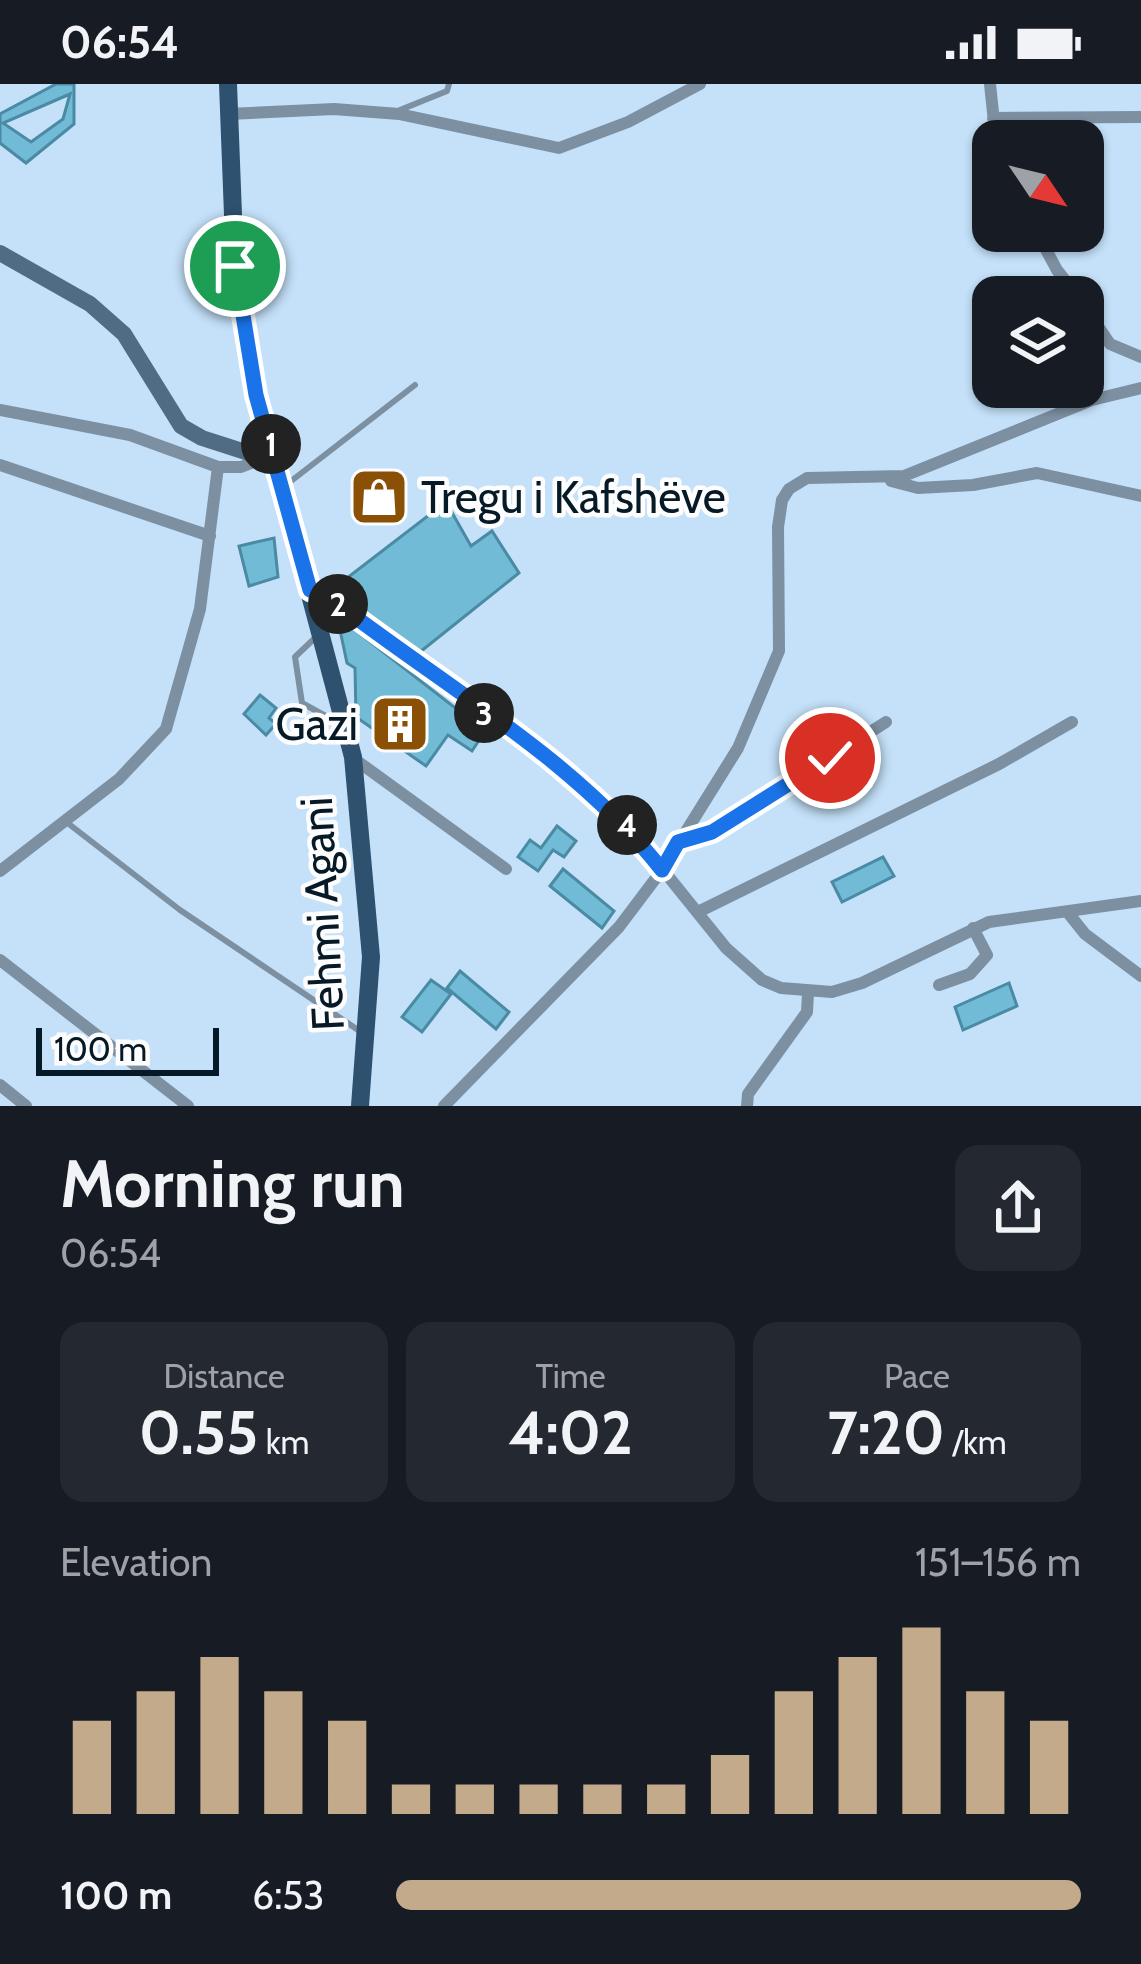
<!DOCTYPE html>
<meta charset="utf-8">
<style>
body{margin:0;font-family:Cabin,sans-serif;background:#242831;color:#f1f3f6;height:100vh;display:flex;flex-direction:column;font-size:45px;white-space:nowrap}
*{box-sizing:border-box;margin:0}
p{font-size:39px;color:#9ea1a6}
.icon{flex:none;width:66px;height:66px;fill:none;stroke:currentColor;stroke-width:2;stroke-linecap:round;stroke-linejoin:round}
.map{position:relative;height:1022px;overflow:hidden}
.details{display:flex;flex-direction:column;background:#171b24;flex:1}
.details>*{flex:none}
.needle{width:78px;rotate:125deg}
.tools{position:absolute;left:972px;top:36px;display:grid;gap:24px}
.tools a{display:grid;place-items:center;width:132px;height:132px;border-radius:24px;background:#171b24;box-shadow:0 3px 9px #0004;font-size:60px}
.scale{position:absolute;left:36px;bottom:30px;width:183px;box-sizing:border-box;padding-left:12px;border:6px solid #061927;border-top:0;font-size:33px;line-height:42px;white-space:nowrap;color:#061927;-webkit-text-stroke:9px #fdfdfd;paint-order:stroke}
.pin{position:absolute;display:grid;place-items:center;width:102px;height:102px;color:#fff;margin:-51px;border:6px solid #fff;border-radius:50%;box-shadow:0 3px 12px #0007}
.km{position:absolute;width:60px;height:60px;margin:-30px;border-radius:50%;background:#222;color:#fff;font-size:33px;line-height:60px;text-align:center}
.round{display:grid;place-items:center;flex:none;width:126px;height:126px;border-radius:24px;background:#242831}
.overview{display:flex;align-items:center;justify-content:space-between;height:204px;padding:0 60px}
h1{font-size:66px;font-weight:700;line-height:90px}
.metrics{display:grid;grid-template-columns:repeat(3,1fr);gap:18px;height:204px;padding:12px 60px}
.metrics div{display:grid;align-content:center;border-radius:24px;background:#242831;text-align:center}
.metrics b{font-size:60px;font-weight:700}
.metrics small{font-size:33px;font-weight:400}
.metrics p{font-size:33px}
.chart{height:336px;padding:24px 60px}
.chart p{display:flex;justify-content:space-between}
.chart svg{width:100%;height:216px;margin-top:12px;stroke:#c3aa8a;stroke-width:6}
ul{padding:0 60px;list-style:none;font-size:39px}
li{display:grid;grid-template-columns:192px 144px 1fr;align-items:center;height:90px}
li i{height:30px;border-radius:15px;background:#c3aa8a}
.status{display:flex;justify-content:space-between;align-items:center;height:84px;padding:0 60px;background:#171b24;direction:ltr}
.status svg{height:33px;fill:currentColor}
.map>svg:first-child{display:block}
.building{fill:#71bbd7;stroke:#4a8aa2;stroke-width:3;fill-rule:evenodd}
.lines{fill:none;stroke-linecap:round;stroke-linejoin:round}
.lane{stroke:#7d90a1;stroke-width:6}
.street{stroke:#7d90a1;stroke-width:12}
.secondary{stroke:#4f6c84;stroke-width:16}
.primary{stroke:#2d516e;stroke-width:18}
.route-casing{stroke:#fff;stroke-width:24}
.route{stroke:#1a73e8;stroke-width:15}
.labels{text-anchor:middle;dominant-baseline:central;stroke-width:9;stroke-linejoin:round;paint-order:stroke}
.poi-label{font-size:45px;fill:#061927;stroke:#fdfdfd;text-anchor:start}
.street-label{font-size:45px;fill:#061927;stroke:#fdfdfd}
</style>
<div class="status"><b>06:54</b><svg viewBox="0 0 49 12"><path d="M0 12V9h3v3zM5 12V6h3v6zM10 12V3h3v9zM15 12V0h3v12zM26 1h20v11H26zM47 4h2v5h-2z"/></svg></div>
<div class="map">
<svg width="1141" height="1022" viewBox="0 0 1141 1022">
<rect width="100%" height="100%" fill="#c4e1f9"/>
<path class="building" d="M 56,0 L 74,0 L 74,40 L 26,79 L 0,59 L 0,30 ZM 70,10 L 63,35 L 31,58 L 3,39 Z
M 446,418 L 471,462 L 492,447 L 519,489 L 420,568 L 334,504 Z
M 274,454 L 278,493 L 249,502 L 239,462 Z
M 337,532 L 485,647 L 472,667 L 448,651 L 426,682 L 356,633 L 355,584 L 347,579 Z
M 260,611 L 276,624 L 269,634 L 276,640 L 266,651 L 244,630 Z
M 557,742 L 576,757 L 564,773 L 553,766 L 538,787 L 518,773 L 530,756 L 541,764 Z
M 883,773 L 894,792 L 842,818 L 832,798 Z
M 563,785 L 614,827 L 602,844 L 550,802 Z
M 460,887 L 509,928 L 496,945 L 447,904 Z
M 431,896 L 451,910 L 422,948 L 402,933 Z
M 1009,899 L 1017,922 L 963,946 L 955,923 Z"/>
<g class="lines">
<path class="lane" d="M 400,26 L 447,7 L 449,0
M 286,401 L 415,301
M 318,551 L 295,573 L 302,619 L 342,641
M 65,737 L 180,826 L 361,948"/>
<path class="street" d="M 990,0 L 996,57
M 228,30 L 334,25 L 399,30 L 559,64 L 628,38 L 700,0
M 993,34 L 1141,33
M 1036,147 L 1057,186 L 1078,213
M 1083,220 L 1110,260 L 1141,273
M 0,326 L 130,351 L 218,383 L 241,383 L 264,374
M 0,381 L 210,452
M 891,397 L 918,404 L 973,401 L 1037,389 L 1141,412
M 311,506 L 330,514 L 586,705 L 626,740 L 726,864 L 762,896 L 781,904 L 832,908 L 862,899 L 989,838 L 1141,817
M 353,674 L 506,785
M 679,758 L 712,749 L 886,638
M 0,787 L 119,695 L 166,645 L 200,525 L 218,383
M 700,827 L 999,680 L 1072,638
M 1069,830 L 1085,850 L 1141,892
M 0,876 L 188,1022
M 939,901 L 970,890 L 987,871 L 973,844
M 0,1001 L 26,1022
M 444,1022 L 619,843 L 662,786 L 738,664 L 779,567 L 778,443 L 782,416 L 789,405 L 807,394 L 904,392 L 1092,316 L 1141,304
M 747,1022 L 748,1010 L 807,928 L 808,909"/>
<path class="secondary" d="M 0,169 L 90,220 L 124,250 L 181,342 L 202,354 L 264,374 L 274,373"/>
<path class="primary" d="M 228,0 L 235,183 L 257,311 L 353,673 L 371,873 L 360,1022"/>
</g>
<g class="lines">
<defs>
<path id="route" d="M 235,182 L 256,311 L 310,506 L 330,514 C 442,601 574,674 662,786 L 678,758 L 712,748 L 830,674"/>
</defs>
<use href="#route" class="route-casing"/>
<use href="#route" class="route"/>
</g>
<defs>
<symbol id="shop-square" viewBox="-11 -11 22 22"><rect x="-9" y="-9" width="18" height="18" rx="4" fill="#8a5106" stroke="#fdfdfd"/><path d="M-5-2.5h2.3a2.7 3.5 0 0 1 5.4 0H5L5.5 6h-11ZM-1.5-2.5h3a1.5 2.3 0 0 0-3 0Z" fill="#fff"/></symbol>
<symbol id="building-square" viewBox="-11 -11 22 22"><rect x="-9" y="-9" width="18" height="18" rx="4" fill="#8a5106" stroke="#fdfdfd"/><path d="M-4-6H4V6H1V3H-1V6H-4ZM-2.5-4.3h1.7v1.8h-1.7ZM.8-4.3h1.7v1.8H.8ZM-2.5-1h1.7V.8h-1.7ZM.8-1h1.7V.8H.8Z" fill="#fff"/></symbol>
</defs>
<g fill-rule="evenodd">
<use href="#shop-square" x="346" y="380" width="66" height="66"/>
<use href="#building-square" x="367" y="607" width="66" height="66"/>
</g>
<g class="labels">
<g class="poi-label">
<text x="421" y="413">Tregu i Kafshëve</text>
<text x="358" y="640" text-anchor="end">Gazi</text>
</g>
<g class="street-label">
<text transform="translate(322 830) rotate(-93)">Fehmi Agani</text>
</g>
</g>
</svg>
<div class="tools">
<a><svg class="needle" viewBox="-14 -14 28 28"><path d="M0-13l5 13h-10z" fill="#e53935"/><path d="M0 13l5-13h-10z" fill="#9ea1a6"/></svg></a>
<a><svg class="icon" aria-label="layers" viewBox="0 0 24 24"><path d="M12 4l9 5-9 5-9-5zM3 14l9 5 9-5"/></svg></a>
</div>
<div class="scale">100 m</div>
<div class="pin" style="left:235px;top:182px;background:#1e9e55"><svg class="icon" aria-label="arrive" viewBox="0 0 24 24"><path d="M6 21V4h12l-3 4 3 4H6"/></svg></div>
<div class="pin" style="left:830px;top:674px;background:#d93025"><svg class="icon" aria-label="check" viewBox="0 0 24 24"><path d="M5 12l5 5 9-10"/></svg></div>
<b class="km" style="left:271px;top:360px">1</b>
<b class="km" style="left:338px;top:520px">2</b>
<b class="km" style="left:484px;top:629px">3</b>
<b class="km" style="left:627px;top:741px">4</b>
</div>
<section class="details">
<div class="overview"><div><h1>Morning run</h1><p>06:54</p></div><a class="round"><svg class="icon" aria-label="share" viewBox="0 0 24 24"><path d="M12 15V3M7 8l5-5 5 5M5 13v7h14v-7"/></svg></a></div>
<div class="metrics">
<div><p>Distance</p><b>0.55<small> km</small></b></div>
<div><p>Time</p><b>4:02</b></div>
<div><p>Pace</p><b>7:20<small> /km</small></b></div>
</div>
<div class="chart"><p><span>Elevation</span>151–156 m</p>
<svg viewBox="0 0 160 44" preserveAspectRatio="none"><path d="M5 44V25M15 44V19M25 44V12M35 44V19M45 44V25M55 44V38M65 44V38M75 44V38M85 44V38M95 44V38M105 44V32M115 44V19M125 44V12M135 44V6M145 44V19M155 44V25"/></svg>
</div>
<ul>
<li><b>100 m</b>6:53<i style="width:100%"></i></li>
</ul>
</section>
